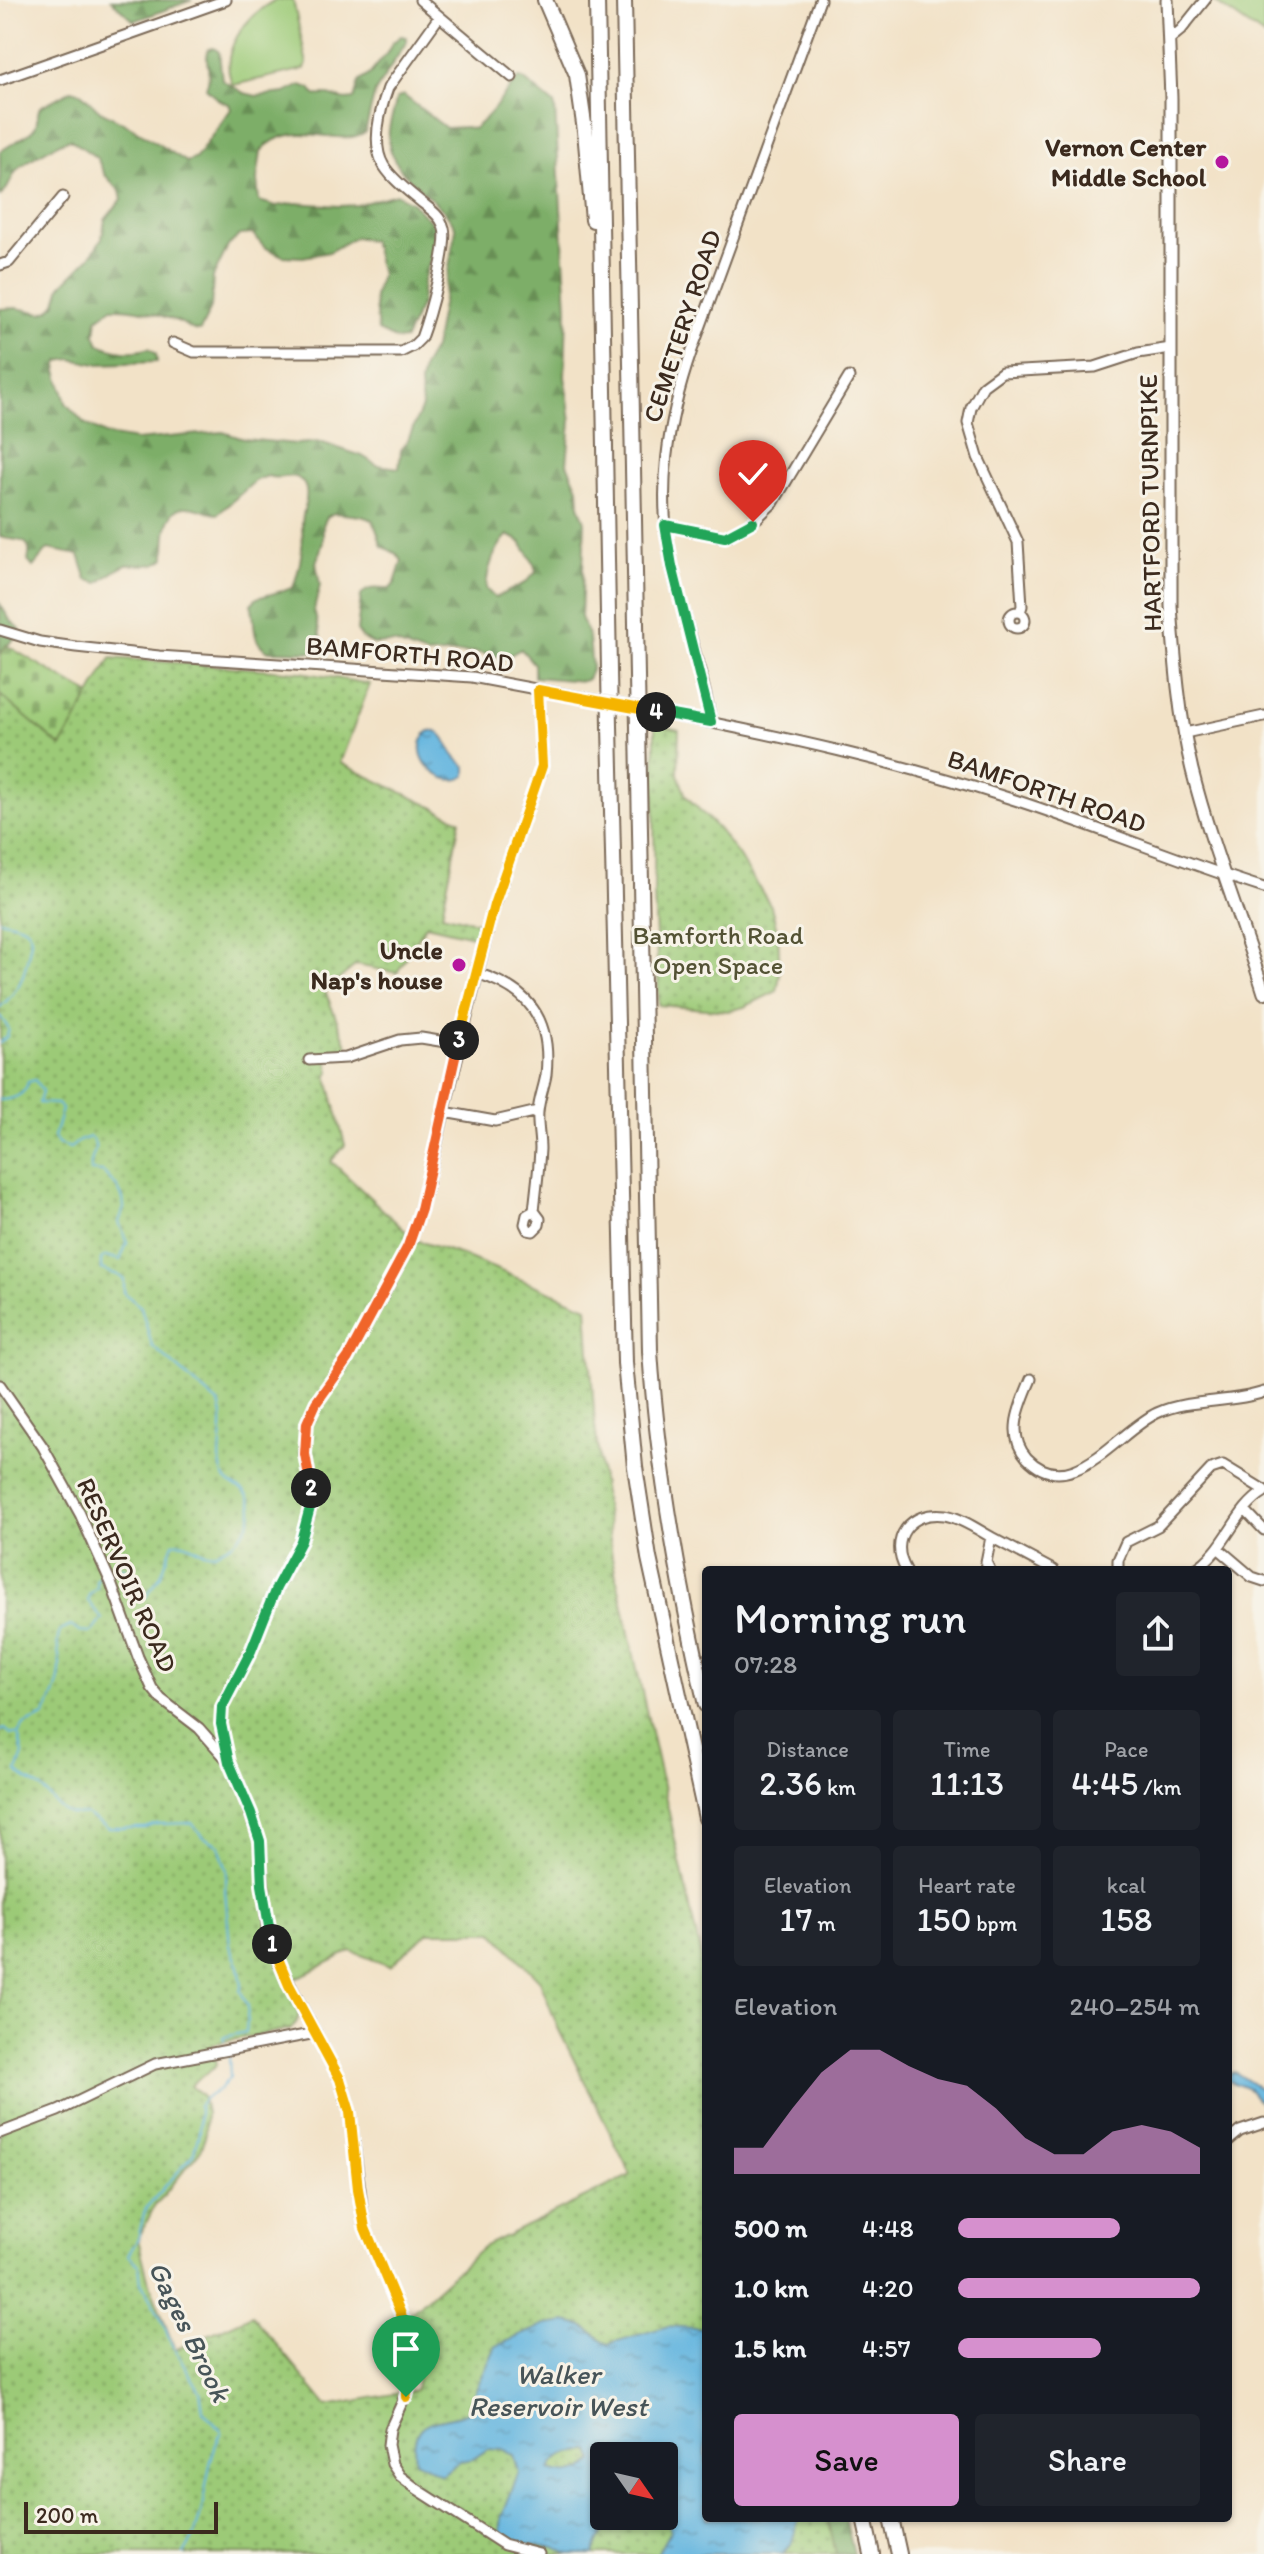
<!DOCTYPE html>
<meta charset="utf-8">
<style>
body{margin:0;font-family:Itim,sans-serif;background:#20242c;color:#f1f3f6;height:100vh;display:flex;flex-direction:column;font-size:30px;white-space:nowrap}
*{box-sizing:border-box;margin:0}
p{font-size:26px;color:#9ea1a6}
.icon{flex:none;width:44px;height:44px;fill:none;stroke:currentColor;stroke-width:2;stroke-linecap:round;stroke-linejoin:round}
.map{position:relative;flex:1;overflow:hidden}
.panel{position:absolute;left:702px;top:1566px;width:530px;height:956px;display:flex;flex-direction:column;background:#171b24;border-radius:8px;box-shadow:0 2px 6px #0004}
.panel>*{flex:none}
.needle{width:52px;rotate:124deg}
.buttons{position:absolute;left:590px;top:2442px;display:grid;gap:16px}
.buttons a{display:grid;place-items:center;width:88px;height:88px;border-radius:8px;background:#171b24;box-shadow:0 2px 6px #0004;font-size:40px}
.scale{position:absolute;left:24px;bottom:20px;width:194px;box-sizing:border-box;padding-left:8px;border:4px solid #3b2a1e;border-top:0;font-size:22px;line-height:28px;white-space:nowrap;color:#3b2a1e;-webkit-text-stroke:6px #f7f3e8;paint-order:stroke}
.pin{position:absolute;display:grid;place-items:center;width:68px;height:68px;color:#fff;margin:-82px -34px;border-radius:50% 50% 50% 0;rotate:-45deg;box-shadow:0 0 8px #0007}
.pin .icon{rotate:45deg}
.km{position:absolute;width:40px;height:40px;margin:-20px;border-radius:50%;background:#222;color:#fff;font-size:22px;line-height:40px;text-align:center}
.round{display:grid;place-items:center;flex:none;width:84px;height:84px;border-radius:8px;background:#20242c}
.summary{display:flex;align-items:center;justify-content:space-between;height:136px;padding:0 32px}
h1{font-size:44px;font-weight:600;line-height:60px}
.figures{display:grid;grid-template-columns:repeat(3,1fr);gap:12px;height:136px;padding:8px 32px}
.figures div{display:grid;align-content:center;border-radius:8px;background:#20242c;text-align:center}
.figures b{font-size:34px;font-weight:600}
.figures small{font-size:22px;font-weight:400}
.figures p{font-size:22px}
.chart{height:224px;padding:16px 32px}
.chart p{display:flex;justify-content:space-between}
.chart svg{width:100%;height:144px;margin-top:8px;fill:#d690ce;opacity:.7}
.button{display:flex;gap:16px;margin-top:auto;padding:16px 32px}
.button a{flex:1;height:92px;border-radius:8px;background:#d690ce;color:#111;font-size:32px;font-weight:600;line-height:92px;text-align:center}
.button a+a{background:#20242c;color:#f1f3f6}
ul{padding:0 32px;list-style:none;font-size:26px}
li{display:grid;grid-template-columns:128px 96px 1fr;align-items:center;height:60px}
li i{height:20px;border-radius:10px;background:#d690ce}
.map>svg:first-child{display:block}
.green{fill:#9cca77;stroke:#6c7a4a;stroke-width:2}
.forest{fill:url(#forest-firs);stroke:#5c6c43;stroke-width:2;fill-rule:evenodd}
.cemetery{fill:url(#cemetery-stones);stroke:#6c7a4a;stroke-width:2}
.park{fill:url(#park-dots);stroke:#6c7a4a;stroke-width:2;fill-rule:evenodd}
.water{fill:url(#water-ripples);stroke:#50707e;stroke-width:2;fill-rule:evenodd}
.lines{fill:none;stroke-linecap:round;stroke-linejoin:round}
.stream{stroke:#64b5df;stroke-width:2}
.minor-casing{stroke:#7b6a59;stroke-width:13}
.major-casing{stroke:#7b6a59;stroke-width:15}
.highway-casing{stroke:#7b6a59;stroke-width:18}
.minor{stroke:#fff;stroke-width:9}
.major{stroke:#fff;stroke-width:11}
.highway{stroke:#fff;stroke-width:14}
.minor-bridge-casing{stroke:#7b6a59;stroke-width:13;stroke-linecap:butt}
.minor-bridge{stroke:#fff;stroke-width:9}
.split-1-casing{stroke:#fff;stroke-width:16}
.split-2-casing{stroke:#fff;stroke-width:16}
.split-3-casing{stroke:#fff;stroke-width:16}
.split-4-casing{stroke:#fff;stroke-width:16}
.split-5-casing{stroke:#fff;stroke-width:16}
.split-1{stroke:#f5b400;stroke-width:10}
.split-2{stroke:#22a559;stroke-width:10}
.split-3{stroke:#f0652b;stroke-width:10}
.split-4{stroke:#f5b400;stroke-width:10}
.split-5{stroke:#22a559;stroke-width:10}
.poi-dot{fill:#b5179e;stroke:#f7f3e8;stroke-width:3}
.labels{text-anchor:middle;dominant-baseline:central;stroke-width:6;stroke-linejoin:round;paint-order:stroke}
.poi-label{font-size:26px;font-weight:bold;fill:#3b2a1e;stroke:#f7f3e8;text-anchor:end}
.street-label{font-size:26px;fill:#3b2a1e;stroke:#f7f3e8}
.park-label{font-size:26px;fill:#535234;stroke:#f7f3e8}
.water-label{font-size:28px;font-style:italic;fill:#475458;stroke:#f7f3e8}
</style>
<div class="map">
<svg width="1264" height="2554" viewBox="0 0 1264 2554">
<defs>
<pattern id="forest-firs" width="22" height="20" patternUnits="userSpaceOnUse" patternTransform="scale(2)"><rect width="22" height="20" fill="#7dae68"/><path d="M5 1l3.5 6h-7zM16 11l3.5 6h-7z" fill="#688e55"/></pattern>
<pattern id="cemetery-stones" width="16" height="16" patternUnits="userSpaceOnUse" patternTransform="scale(2)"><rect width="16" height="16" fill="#9cca77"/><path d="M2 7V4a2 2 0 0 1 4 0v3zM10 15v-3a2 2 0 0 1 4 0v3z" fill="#80a461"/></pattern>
<pattern id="park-dots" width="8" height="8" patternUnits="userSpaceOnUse" patternTransform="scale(2)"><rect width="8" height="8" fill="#9cca77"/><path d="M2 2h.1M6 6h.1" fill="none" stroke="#80a461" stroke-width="1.8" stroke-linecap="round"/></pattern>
<pattern id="water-ripples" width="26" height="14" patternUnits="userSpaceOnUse" patternTransform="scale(2)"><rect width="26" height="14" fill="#64b5df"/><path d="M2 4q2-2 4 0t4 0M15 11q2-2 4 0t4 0" fill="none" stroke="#5493b4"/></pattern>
</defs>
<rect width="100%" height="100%" fill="#f7f3e8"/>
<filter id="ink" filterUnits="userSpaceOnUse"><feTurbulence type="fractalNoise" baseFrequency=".0125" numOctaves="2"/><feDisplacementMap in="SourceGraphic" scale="16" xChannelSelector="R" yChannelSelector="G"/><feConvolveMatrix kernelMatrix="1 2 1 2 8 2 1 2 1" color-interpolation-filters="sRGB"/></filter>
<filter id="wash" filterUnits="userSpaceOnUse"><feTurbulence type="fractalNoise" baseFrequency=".006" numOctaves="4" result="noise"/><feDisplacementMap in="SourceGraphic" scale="32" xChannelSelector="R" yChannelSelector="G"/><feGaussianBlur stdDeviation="1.8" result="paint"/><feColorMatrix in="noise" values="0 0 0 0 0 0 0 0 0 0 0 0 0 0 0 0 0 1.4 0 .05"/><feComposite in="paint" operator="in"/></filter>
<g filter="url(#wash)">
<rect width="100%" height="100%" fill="#f2e2c7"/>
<path class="green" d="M 275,0 L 293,0 L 307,64 L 305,69 L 233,85 C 217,52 247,15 275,0 Z
M 1212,0 L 1264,0 L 1264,36 Z"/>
<path class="forest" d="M 111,0 L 192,0 L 134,21 Z
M 401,36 L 407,37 L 407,41 L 375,92 L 365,132 C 339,150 295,115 261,151 L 257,180 L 259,201 L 276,206 L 296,203 L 339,206 L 357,205 L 396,194 L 412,202 L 433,224 L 437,232 L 434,249 L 423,281 L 421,304 L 405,339 L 397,340 L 378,331 L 374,296 L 381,275 L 372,241 L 355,237 L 329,252 L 303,257 L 283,256 L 264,247 L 253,234 L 240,235 L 228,246 L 213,277 L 211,308 L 200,331 C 189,331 187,324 177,321 C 158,314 133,307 112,308 L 97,319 L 95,334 L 99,344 C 114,351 133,354 149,348 L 156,354 L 157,362 L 96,364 L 71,359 L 59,361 L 57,370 L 66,403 L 84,423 L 107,435 L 136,440 L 223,432 L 244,439 L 297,444 L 320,442 L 362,456 L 377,465 L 399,468 L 401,450 L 408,440 L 422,407 L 420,384 L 423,367 L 434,348 L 456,229 C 440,193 383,177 389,130 C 390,119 395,110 396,99 L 403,95 L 446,128 L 465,127 L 473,129 C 495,113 500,97 519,78 L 523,79 L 554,104 L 555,108 L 567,308 L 565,377 L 571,421 L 567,464 L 578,488 L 579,505 L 585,522 L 581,617 L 589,638 L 592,668 L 587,679 L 583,681 L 534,677 L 534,664 L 521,649 L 505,658 L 475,652 L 426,655 L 394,643 L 373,644 L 362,638 L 357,631 L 361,596 C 368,584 380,590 390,589 L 395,583 L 402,561 L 397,554 L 382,546 L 373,520 L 361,516 L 334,513 L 327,517 L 323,525 L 323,542 L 316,563 L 320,585 L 314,610 L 324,652 L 269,651 C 249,642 257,622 251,604 L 257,598 L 293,588 C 300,568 304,547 302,526 C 301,511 315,489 298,478 C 289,473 278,481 268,476 L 256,480 L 218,514 C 207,513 196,506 185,507 C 164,508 165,544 165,558 C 153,569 142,563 127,565 C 118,567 107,577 99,583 L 87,580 L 79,555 L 48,549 L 33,567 L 28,561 C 34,535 16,542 0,537 L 0,309 L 16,308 L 42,313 L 50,310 L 56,303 L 61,286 L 90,257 L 102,238 L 105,220 L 122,199 L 120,191 L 105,175 L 97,158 L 70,139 C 61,141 24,162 18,169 C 10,177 10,190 0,196 L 0,152 C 9,144 33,135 36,125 C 38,119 37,113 40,107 L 72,90 L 81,93 L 100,111 L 133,128 L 187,162 L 196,158 L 231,109 L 229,104 L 219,100 L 206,88 C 213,72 204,63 208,49 L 214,48 L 219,52 L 222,80 L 244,93 L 257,96 L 285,93 L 301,85 L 310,88 L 315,95 C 320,96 327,94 332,96 C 341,99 344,101 354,99 L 359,82 L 370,74 L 387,53 L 392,43 ZM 508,535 L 521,542 C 526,552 535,561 536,572 L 525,583 L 495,598 L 486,589 C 487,571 494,548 508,535 Z
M 0,604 L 10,620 L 20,629 C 17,641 4,644 0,656 Z
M 799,2518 L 845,2518 L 854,2554 L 783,2554 Z"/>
<path class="cemetery" d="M 6,645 L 96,698 L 65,746 L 47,741 L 0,709 L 0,656 Z"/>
<path class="park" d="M 111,658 L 301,672 L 370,684 L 340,763 L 460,820 L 442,914 L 476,922 L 481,919 L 477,937 L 426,925 L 397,973 L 356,965 L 325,991 L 349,1050 L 327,1058 L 330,1072 L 327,1075 L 345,1145 L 331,1161 L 415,1240 L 462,1255 L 587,1307 L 595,1426 L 612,1557 L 706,1979 L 706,2518 L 828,2518 L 836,2554 L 0,2554 L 0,695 L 61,747 ZM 428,1932 L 493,1932 L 540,1981 L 558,2028 L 631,2175 L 483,2247 L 410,2313 L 421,2352 L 416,2390 L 327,2406 L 252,2315 L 175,2350 L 148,2279 L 138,2239 L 154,2207 L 200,2151 L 205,2137 L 206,2113 L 203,2097 L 191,2086 C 198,2076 212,2073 216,2064 L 211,2044 L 290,2029 C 308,2016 293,1999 285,1984 L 351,1951 L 390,1966 ZM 604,2456 L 664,2456 L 664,2516 L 604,2516 Z
M 655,724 L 679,730 L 678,774 L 686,796 L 719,830 L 738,855 L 771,906 L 778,934 L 780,974 L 777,991 L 744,1007 L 728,1011 L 659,1005 L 654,893 Z"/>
<path class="water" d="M 429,731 C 444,731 445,740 452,752 C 455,758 461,762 466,767 L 466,776 C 441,792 404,752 429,731 Z
M 1235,2072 L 1264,2091 L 1264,2107 L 1249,2089 L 1229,2081 L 1230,2073 Z
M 566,2322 L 583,2326 L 608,2344 L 668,2326 L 706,2329 L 706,2518 L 799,2518 L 791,2545 L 783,2554 L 657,2554 L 670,2531 L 664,2509 L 664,2456 L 604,2456 L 604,2516 L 609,2516 C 607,2530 597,2540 594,2554 L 568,2554 L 555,2547 L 515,2543 L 500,2534 L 502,2516 L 519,2472 L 514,2455 L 502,2450 L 488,2449 L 473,2459 L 460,2461 L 441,2475 L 415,2461 C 409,2413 437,2425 468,2412 L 473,2396 L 496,2346 L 545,2325 ZM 591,2451 L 594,2461 C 582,2474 565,2476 550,2470 C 556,2454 575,2451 591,2451 Z"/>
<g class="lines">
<path class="stream" d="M 0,920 C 9,923 24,923 29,932 C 33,938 30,945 29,951 C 24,977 20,990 0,1007
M 0,1016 L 9,1029 L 7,1036 L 0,1043
M 0,1100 C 13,1099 25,1096 28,1082 L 35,1080 L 42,1091 L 39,1103 L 58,1104 L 62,1109 L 54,1137 L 58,1144 L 70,1148 L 79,1141 L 90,1137 C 103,1148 87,1158 91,1171 L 103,1172 L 118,1188 L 123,1199 L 124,1208 L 119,1222 L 127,1243 L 120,1260 L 106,1256 L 101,1259 L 101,1269 L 118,1275 L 124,1280 L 124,1293 L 141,1307 L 152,1346 L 219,1404 C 228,1426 214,1457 224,1477 C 229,1486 243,1487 248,1496 C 260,1517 241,1539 225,1547 C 219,1550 215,1555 208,1553 C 194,1550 188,1540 173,1543 L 161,1575 L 146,1597 L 139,1598 L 124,1568 L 110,1570
M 0,1731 L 5,1729 L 11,1734 L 17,1734
M 19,1733 L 24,1725 L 44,1716 C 52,1700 61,1683 60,1664 C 59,1651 55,1644 60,1631 L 71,1626 L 78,1631 L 92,1632 L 102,1619 L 88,1601 L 89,1595 L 97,1588 L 96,1581 L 102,1573
M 18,1734 L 23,1754 L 17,1772 C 26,1780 37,1784 43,1790 C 58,1805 61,1818 85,1814 L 108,1828 L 145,1828 L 157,1824 L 192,1823 L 204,1837 L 219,1845 L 227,1871 L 225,1890 L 230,1946 L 239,1967 L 242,1986 L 240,1990 L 248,2006 L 246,2032 L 224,2037 L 225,2040
M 184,2554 C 210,2516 201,2468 222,2432 L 203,2411 L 200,2391 L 172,2345 L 161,2318 L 141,2283 L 139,2266 L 128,2255 L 138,2239 L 145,2209 L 193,2155 L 199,2133 L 199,2106 L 204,2099 L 220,2089 L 230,2077 L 229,2057"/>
</g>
</g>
<g filter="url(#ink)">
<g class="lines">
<defs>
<path id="minor" d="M 420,0 L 512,77
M 1170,39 L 1181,30 L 1205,0
M 0,80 L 226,0
M 0,265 L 9,262 L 63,197
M 173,343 L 194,352 L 401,352 L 413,346 L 421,338 C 428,319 449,246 444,228 C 441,216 430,209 420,201 C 408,191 393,180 384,166 C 371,145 380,110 388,88 L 439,17
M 665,525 L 725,537 L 753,522 L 774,502 L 849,377
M1009 620a8 8 0 1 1 16 0a8 8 0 1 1-16 0Z
M 1020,612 L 1022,606 L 1018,542 L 978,457 L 968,423 L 971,408 L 983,386 L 1002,372 L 1095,367 L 1138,353 L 1171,348
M 0,630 L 40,642 L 76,647 L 159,656 L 472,677 L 589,699
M 658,712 C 781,736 899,762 1018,801 C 1101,828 1181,862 1264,888
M 711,722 C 703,670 684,619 672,567 C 656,492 667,422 692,350 L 820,0
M 1185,733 L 1264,716
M 476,973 C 529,989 552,1019 546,1075 C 544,1087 539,1099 538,1112 C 537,1124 540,1137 540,1149 C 539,1170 536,1191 534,1211 L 527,1215 L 525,1224 L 528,1230 L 533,1231 L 539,1225 L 540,1219 L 534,1211
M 309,1060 L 346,1058 L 400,1040 L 421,1038 L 458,1044
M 444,1112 L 495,1121 L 538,1111
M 1031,1379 C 1021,1404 1005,1434 1027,1458 C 1071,1504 1118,1431 1157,1413 C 1190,1398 1229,1404 1264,1392
M 0,1385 L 43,1447 L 80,1514 L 111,1583 L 138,1657 L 152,1688 L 161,1699 L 199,1728 L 229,1762 L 240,1786 L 260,1841 L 267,1927 L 276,1958 L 340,2079 L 350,2112 L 365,2228 L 413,2343 L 415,2361 L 409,2387 L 390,2429 L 388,2445 L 392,2464 L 400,2476 L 417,2489 L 504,2545 L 539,2554
M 1245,1510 L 1264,1530
M 991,1537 L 1053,1570
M 1218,1548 L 1252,1577 L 1264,1581
M 906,1570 C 888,1539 910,1510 945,1515 C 961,1518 977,1529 991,1537 L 986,1562 L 990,1570
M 1118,1570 L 1118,1560 L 1126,1542 L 1158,1526 L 1211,1469 L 1223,1465 L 1264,1490
M 1194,1570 C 1226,1551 1235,1509 1264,1492
M 228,1759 L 221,1724 L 222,1707 L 251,1651 L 276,1588 L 301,1541 L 308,1518 L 312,1500 L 311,1485 L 305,1454 L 307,1423 L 316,1403 L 348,1358 L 390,1282 L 408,1246 L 421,1209 L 494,905 L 542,766 L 538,690
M 0,2133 L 58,2111 L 155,2064 L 316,2033
M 1228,2141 L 1240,2131 L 1264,2123"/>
<path id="major" d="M 1167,0 L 1171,98 L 1171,606 C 1175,661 1179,716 1192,770 C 1211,846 1241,919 1264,993"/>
<path id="highway" d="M 545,0 L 577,75 L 585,131 L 593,220
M 597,0 L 610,726 L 625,1363 L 635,1467 L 649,1558 L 706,1818
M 624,0 L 650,1351 C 658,1471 679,1587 706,1705
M 864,2518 L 872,2554
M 891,2518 L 899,2554"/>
</defs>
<use href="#minor" class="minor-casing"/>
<use href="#major" class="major-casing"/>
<use href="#highway" class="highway-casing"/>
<use href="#minor" class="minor"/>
<use href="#major" class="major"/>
<use href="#highway" class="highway"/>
<defs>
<path id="minor-bridge" d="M 589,699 L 658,712"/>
</defs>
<use href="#minor-bridge" class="minor-bridge-casing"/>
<use href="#minor-bridge" class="minor-bridge"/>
</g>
</g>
<g class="lines" filter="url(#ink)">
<defs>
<path id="split-1" d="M 272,1944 L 289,1985 L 340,2079 L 350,2112 L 358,2189 L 365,2228 L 413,2343 L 415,2361 L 406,2397"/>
<path id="split-2" d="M 272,1944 L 262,1885 L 260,1841 L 251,1813 L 229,1762 L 221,1724 L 222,1707 L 251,1651 L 276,1588 L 301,1541 L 312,1500 L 311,1488"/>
<path id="split-3" d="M 311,1488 L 305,1454 L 307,1423 L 316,1403 L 348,1358 L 408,1246 L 421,1209 L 459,1040"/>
<path id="split-4" d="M 459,1040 L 494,905 L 542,766 L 538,690 L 656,712"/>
<path id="split-5" d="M 656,712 L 711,722 L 672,566 L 665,525 L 725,537 L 753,522"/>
</defs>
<use href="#split-1" class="split-1-casing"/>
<use href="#split-2" class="split-2-casing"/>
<use href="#split-3" class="split-3-casing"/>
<use href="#split-4" class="split-4-casing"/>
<use href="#split-5" class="split-5-casing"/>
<use href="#split-1" class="split-1"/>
<use href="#split-2" class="split-2"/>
<use href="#split-3" class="split-3"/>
<use href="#split-4" class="split-4"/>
<use href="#split-5" class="split-5"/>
</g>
<g class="poi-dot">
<circle cx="1222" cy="162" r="8"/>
<circle cx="459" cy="965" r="8"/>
</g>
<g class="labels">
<g class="poi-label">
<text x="1206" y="147">Vernon Center<tspan x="1206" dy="30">Middle School</tspan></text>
<text x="443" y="950">Uncle<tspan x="443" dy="30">Nap's house</tspan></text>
</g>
<g class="street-label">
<text transform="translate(682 326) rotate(-72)">CEMETERY ROAD</text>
<text transform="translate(1150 503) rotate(-91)">HARTFORD TURNPIKE</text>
<text transform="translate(410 654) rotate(5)">BAMFORTH ROAD</text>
<text transform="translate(1047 791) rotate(19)">BAMFORTH ROAD</text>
<text transform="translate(127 1575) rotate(66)">RESERVOIR ROAD</text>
</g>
<g class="park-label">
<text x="718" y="935">Bamforth Road<tspan x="718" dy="30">Open Space</tspan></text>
</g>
<g class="water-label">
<text transform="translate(190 2331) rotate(64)">Gages Brook</text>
<text x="558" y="2374">Walker<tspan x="558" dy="32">Reservoir West</tspan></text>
</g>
</g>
</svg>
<div class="buttons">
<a><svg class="needle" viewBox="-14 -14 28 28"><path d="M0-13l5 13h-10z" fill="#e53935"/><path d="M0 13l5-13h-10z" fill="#9ea1a6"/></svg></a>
</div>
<div class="scale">200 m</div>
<div class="pin" style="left:406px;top:2397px;background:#1e9e55"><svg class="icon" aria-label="arrive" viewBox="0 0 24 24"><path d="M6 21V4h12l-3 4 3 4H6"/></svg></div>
<div class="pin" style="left:753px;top:522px;background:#d93025"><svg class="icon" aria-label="check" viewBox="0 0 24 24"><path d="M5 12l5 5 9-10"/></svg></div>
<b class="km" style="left:272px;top:1944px">1</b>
<b class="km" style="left:311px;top:1488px">2</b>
<b class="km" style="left:459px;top:1040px">3</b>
<b class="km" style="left:656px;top:712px">4</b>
<section class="panel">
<div class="summary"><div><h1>Morning run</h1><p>07:28</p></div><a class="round"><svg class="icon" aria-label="share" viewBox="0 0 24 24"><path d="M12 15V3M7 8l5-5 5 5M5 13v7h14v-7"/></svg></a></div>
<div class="figures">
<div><p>Distance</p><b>2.36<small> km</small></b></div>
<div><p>Time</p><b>11:13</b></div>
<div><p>Pace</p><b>4:45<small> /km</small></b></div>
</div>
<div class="figures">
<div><p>Elevation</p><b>17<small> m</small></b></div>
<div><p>Heart rate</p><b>150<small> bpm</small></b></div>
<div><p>kcal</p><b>158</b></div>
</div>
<div class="chart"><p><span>Elevation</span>240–254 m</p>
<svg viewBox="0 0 160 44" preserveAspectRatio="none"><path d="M0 44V36L10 36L20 24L30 13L40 6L50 6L60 11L70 15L80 17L90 24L100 33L110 38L120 38L130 31L140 29L150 31L160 36V44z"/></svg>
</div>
<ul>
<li><b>500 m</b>4:48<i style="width:67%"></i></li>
<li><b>1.0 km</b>4:20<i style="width:100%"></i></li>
<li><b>1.5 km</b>4:57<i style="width:59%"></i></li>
</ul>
<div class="button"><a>Save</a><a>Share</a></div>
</section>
</div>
